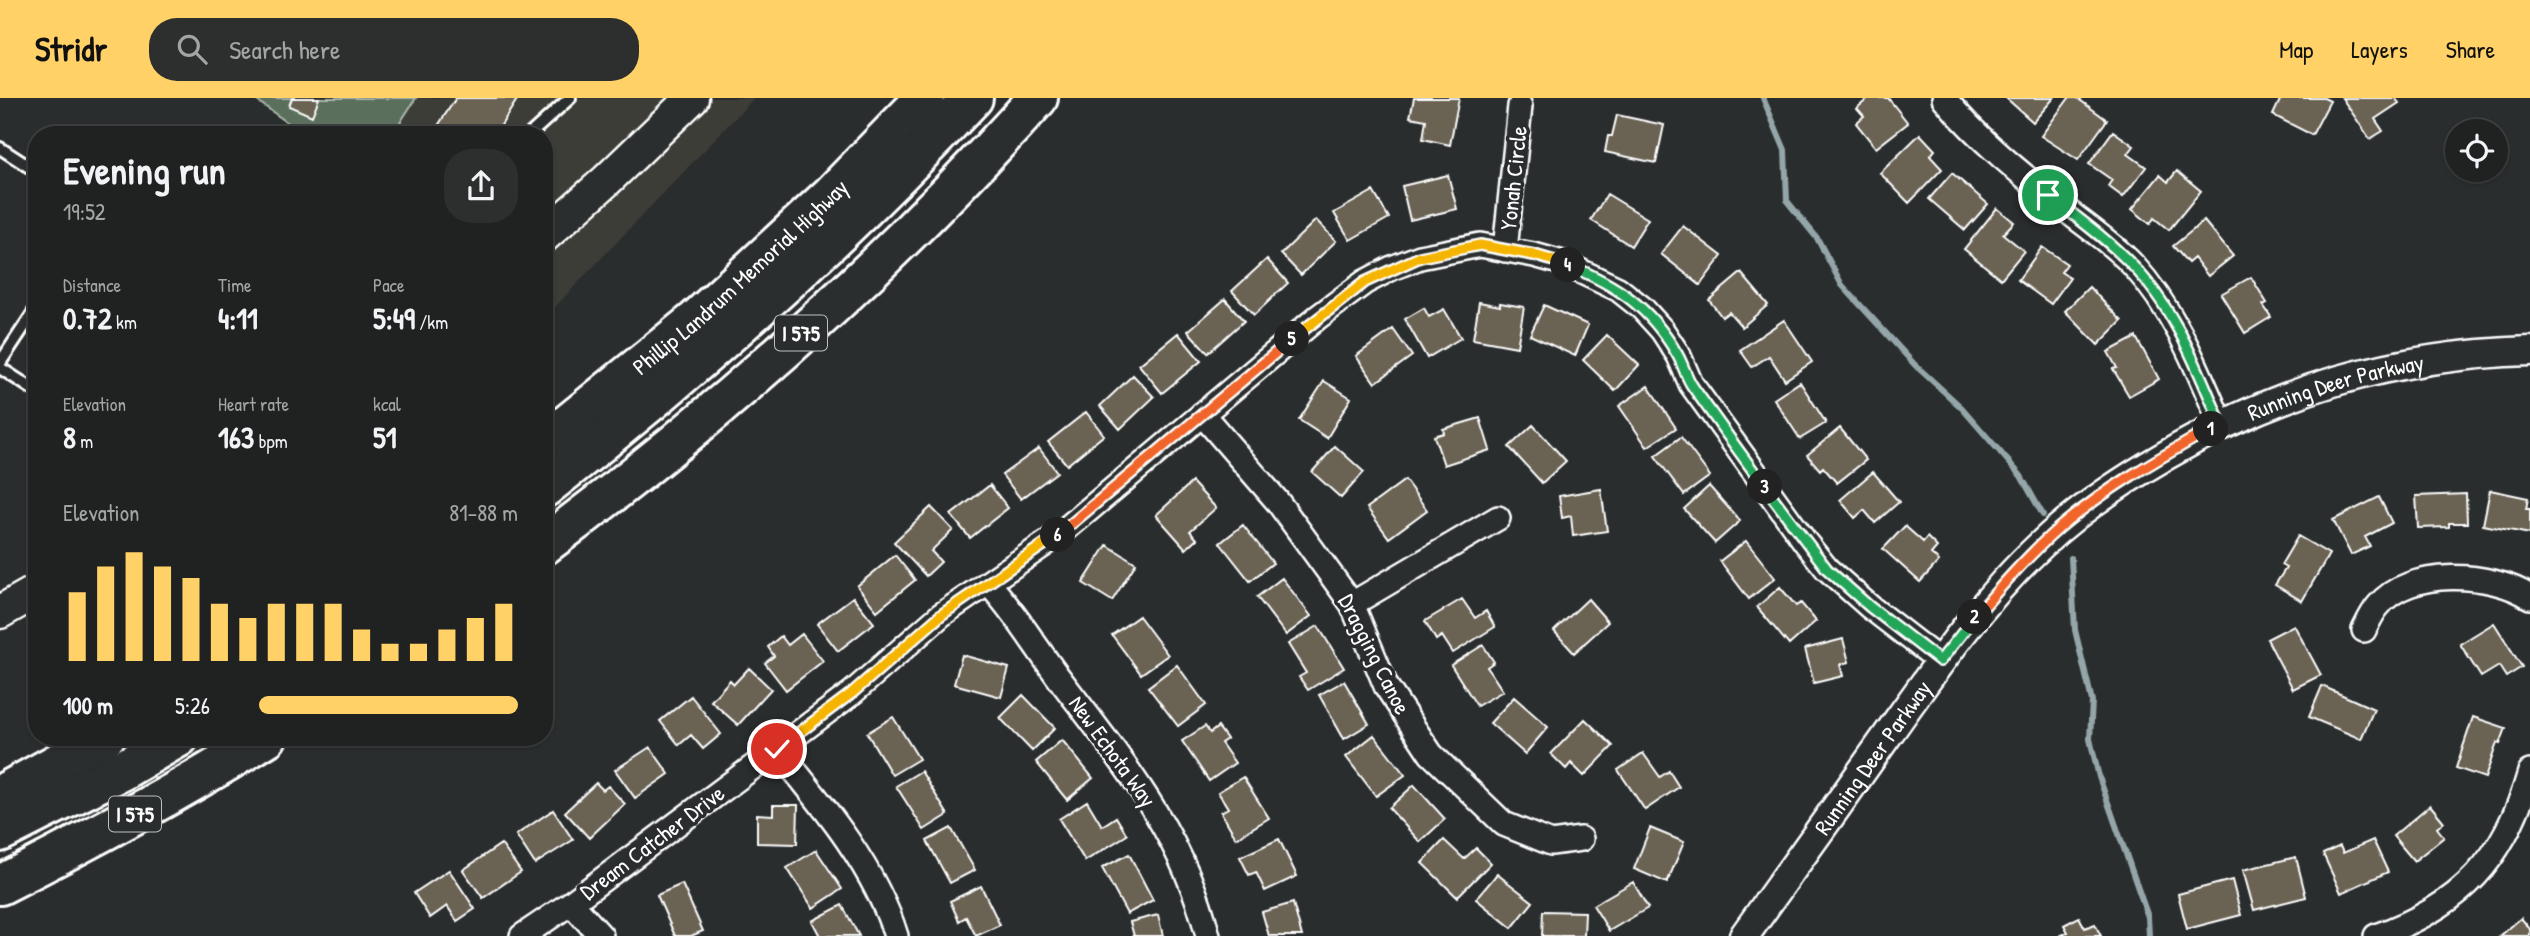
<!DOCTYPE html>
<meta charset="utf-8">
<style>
body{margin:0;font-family:"Patrick Hand",sans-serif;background:#2d2f2f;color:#f1f3f6;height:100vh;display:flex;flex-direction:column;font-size:26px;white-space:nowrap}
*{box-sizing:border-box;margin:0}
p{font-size:23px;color:#a2a4a5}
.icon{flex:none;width:38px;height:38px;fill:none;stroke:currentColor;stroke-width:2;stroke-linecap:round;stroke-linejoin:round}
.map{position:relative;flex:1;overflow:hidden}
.sheet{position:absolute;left:28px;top:28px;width:525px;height:620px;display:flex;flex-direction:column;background:#202222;border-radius:28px;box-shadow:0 2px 5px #0004,0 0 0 2px #3d3f40}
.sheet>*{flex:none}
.controls{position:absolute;left:2445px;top:21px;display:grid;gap:14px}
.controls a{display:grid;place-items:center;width:63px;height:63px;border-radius:50%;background:#202222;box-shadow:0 2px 5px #0004,0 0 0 2px #3d3f40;font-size:35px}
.pin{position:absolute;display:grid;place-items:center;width:60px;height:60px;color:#fff;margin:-30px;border:4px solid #fff;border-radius:50%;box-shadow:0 2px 7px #0007}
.km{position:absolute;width:35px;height:35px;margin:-18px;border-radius:50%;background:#222;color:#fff;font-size:19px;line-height:35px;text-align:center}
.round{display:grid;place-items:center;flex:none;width:74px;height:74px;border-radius:28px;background:#2d2f2f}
.overview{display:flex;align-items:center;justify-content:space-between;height:119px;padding:0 35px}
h1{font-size:38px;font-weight:700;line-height:52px}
.stats{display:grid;grid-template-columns:repeat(3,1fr);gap:10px;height:119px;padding:7px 35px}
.stats div{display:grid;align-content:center}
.stats b{font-size:30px;font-weight:700}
.stats small{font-size:19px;font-weight:400}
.stats p{font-size:19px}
.chart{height:196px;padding:14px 35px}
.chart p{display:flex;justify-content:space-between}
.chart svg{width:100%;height:126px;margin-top:7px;stroke:#ffd166;stroke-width:6}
ul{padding:0 35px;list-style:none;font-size:23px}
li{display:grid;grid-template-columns:112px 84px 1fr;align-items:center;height:52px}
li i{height:18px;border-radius:9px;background:#ffd166}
header{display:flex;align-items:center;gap:42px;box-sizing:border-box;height:98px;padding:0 35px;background:#ffd166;color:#111}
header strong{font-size:33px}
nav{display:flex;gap:38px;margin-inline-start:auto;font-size:24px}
.search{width:490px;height:63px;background:#2d2f2f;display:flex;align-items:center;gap:18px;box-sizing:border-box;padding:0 24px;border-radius:28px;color:#a2a4a5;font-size:26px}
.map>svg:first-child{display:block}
.built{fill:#3d3d39}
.green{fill:#5a705b;stroke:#acb8ad;stroke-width:2}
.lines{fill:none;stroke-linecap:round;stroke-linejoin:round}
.stream{stroke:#94a6a9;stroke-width:6}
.building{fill:#6a6252;stroke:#fff;stroke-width:2}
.service-casing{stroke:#fff;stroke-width:16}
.minor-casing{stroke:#fff;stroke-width:28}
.tertiary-casing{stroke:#fff;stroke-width:33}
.secondary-casing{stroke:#fff;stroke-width:37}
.motorway-casing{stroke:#fff;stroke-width:44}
.service{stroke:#2a2d2e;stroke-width:10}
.minor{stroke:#2a2d2e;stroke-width:23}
.tertiary{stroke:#2a2d2e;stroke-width:28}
.secondary{stroke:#2a2d2e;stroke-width:32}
.motorway{stroke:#2a2d2e;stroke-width:38}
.split-1-casing{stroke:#fff;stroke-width:14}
.split-2-casing{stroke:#fff;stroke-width:14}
.split-3-casing{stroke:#fff;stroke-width:14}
.split-4-casing{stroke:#fff;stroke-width:14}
.split-5-casing{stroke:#fff;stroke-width:14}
.split-6-casing{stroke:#fff;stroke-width:14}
.split-7-casing{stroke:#fff;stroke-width:14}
.split-1{stroke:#22a559;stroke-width:9}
.split-2{stroke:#f0652b;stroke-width:9}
.split-3{stroke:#22a559;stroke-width:9}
.split-4{stroke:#22a559;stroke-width:9}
.split-5{stroke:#f5b400;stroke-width:9}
.split-6{stroke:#f0652b;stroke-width:9}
.split-7{stroke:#f5b400;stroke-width:9}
.labels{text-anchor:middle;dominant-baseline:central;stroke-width:7;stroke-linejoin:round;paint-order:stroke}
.shield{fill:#2a2d2e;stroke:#bfc0c0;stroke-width:2}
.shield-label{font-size:21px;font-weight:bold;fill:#fff}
.street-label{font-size:23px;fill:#fff;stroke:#2a2d2e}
</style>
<header>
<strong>Stridr</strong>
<div class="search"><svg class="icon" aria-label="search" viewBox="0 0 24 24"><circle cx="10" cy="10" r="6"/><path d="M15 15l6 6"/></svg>Search here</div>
<nav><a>Map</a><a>Layers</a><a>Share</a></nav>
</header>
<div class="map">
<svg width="2530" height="838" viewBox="0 0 2530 838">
<rect width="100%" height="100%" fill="#2a2d2e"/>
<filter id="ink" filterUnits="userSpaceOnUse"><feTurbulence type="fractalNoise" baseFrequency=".0143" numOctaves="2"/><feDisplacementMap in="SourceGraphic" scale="14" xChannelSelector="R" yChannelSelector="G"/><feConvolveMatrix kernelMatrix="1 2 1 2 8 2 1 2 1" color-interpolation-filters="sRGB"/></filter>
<g filter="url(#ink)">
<path class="built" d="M 416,0 L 754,0 L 553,211 L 544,205 L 544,37 L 392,37 Z"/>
<path class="green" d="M 253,0 L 416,0 L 392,37 L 305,37 Z"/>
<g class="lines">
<path class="stream" d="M 1763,0 L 1785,52 L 1787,103 L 1817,140 L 1842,187 L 1915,267 L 1962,310 L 2021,378 L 2043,417
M 2071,460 L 2075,532 L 2092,603 L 2090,641 L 2099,679 L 2148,819 L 2149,838"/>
</g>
<path class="building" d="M 292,0 L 319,0 L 312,18 L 289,8 Z
M 456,0 L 518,0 L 495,37 L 432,37 Z
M 1414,0 L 1459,0 L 1450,47 L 1423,41 L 1426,22 L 1410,19 Z
M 1869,0 L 1888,0 L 1908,25 L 1876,50 L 1856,25 L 1864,18 L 1857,10 Z
M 2006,0 L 2054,0 L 2033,24 Z
M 2069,0 L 2077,0 L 2107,22 L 2078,62 L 2041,38 Z
M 2281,0 L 2324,0 L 2330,3 L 2312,37 L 2273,17 Z
M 2342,0 L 2395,0 L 2399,5 L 2375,21 L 2383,33 L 2370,41 Z
M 1617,17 L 1664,27 L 1656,65 L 1605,54 L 1608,38 L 1612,38 Z
M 2113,33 L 2134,48 L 2128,56 L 2146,69 L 2123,99 L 2108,88 L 2112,82 L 2089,66 Z
M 1920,36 L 1935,52 L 1930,58 L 1942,71 L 1909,105 L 1880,75 Z
M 2177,73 L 2201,93 L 2169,132 L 2154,120 L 2150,126 L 2132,111 L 2160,77 L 2168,84 Z
M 1952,75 L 1988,106 L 1965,132 L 1929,101 Z
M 1448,77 L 1457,111 L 1410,122 L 1402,88 Z
M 1373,93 L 1389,120 L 1350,142 L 1334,115 Z
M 1607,96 L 1648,121 L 1631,148 L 1591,122 Z
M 1997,110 L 2014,124 L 2003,136 L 2024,153 L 2001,181 L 1964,151 Z
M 1316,122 L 1336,143 L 1301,177 L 1281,156 Z
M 2204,123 L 2233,158 L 2208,178 L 2194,160 L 2188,165 L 2173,148 Z
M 1683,128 L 1722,158 L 1700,187 L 1661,156 Z
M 2042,149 L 2067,166 L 2061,174 L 2070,180 L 2051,206 L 2018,182 Z
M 1267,161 L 1288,185 L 1254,217 L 1232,193 Z
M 1741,175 L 1768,207 L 1742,229 L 1729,214 L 1722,219 L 1709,202 Z
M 2251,179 L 2267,205 L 2263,207 L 2271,219 L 2245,235 L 2221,196 Z
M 2089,189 L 2122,223 L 2098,247 L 2065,213 Z
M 1225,201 L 1244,223 L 1208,255 L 1188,233 Z
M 1479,204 L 1500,208 L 1500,205 L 1524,209 L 1517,249 L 1473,241 Z
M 1544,207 L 1588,227 L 1575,258 L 1530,237 Z
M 1424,210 L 1429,219 L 1444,211 L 1461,240 L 1427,260 L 1405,221 Z
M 1784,222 L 1812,264 L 1785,282 L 1769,258 L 1752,269 L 1740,252 Z
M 1393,231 L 1412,258 L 1375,285 L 1356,258 Z
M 1178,235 L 1201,263 L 1162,295 L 1139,267 Z
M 1607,237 L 1639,267 L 1615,293 L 1583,262 Z
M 2136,239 L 2159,281 L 2129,298 L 2113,271 L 2117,270 L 2108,254 Z
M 1133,277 L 1154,299 L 1120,331 L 1100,308 Z
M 1324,283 L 1351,300 L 1327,340 L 1299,322 Z
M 1800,284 L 1826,325 L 1800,341 L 1774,301 Z
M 1648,288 L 1676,330 L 1647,349 L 1619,308 Z
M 1086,314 L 1104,337 L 1067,367 L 1048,344 Z
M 1480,320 L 1490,352 L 1444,367 L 1434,338 L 1444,335 L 1443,331 Z
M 1533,327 L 1566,363 L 1542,385 L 1509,349 Z
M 1840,330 L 1866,362 L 1837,385 L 1823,369 L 1820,372 L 1807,357 Z
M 1681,339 L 1710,378 L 1684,397 L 1655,358 Z
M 1335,348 L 1364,374 L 1341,400 L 1312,374 Z
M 1039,350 L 1057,374 L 1021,401 L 1002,377 Z
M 1873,374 L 1899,404 L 1875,425 L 1864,412 L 1855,420 L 1840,402 Z
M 1405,382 L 1427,412 L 1389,440 L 1367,410 Z
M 1192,384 L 1216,410 L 1190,433 L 1197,441 L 1186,451 L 1156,417 Z
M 990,387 L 1008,410 L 970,440 L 951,417 Z
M 1709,388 L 1740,423 L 1715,445 L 1684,411 Z
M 1601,391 L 1607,433 L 1573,438 L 1571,418 L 1562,420 L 1559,398 Z
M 2490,392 L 2528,400 L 2526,411 L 2530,411 L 2530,436 L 2483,427 Z
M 2466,396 L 2467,425 L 2449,425 L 2449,429 L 2418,430 L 2416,398 Z
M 2379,399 L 2392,425 L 2365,439 L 2370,448 L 2351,457 L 2333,422 Z
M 931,409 L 953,432 L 931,453 L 941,464 L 926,478 L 894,444 Z
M 1243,427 L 1273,465 L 1250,483 L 1220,445 Z
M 1905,428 L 1923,444 L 1927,439 L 1937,449 L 1931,456 L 1939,463 L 1920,484 L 1883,451 Z
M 2298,438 L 2329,456 L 2302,503 L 2275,487 L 2286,470 L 2281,467 Z
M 1746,443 L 1775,480 L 1749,501 L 1720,463 Z
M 1107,447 L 1136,465 L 1112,503 L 1083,485 Z
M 895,457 L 915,482 L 877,513 L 857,488 Z
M 1282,480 L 1311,518 L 1286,537 L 1257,499 Z
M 1780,489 L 1796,508 L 1801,505 L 1816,523 L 1789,547 L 1757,509 Z
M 853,499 L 874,525 L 838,553 L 817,526 Z
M 1462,501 L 1475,520 L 1486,513 L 1495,529 L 1453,555 L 1442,538 L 1436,542 L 1425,523 Z
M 1588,501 L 1608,524 L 1574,555 L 1554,533 Z
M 1139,518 L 1168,557 L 1141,576 L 1112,537 Z
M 2494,525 L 2522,569 L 2506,579 L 2499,568 L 2481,579 L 2460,546 Z
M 2294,527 L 2321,577 L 2293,591 L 2267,541 Z
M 1318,528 L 1344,570 L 1308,592 L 1299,579 L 1306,575 L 1288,546 Z
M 802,536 L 823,563 L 786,592 L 765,565 L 774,558 L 768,549 L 781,538 L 788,547 Z
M 1843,541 L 1849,564 L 1840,566 L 1843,578 L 1814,585 L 1805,551 Z
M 1483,547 L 1494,564 L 1487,569 L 1503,593 L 1477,608 L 1451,567 Z
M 962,557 L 1009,570 L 1001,599 L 954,586 Z
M 1177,567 L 1206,607 L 1178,628 L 1148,589 Z
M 749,570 L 771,591 L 738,627 L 711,603 L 730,582 L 734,586 Z
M 1344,583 L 1369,626 L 1344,641 L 1319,597 Z
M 2322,588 L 2374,611 L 2361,641 L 2309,619 Z
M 1023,597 L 1055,630 L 1032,653 L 1000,620 Z
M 691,598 L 721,636 L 703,651 L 691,637 L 679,647 L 660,623 Z
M 1514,599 L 1548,629 L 1525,656 L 1490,625 Z
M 893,619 L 919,661 L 892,677 L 867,635 Z
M 2473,619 L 2506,630 L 2500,646 L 2497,645 L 2485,680 L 2456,670 Z
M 1585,621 L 1613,648 L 1584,678 L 1571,665 L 1566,671 L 1551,656 Z
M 1205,628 L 1210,635 L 1218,629 L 1227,641 L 1221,645 L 1235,665 L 1209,683 L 1182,643 Z
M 1374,637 L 1405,677 L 1376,698 L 1346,659 Z
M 1062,642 L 1093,680 L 1067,702 L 1036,664 Z
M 650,649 L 669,676 L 635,700 L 615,672 Z
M 1643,655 L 1660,679 L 1669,673 L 1679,689 L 1645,712 L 1618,672 Z
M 921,673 L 948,717 L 924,732 L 896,688 Z
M 1243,679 L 1269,720 L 1236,740 L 1221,714 L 1228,710 L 1218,694 Z
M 596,685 L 603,692 L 608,688 L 625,706 L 589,740 L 565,714 Z
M 1414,687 L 1445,721 L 1420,744 L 1389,710 Z
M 1087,703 L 1102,728 L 1116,719 L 1127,737 L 1085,763 L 1059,721 Z
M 773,707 L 798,707 L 797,746 L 757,745 L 757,716 L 773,717 Z
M 2430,707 L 2444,724 L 2437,730 L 2444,739 L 2414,763 L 2393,738 Z
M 553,712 L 573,742 L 535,766 L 516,737 Z
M 951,730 L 975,772 L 950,785 L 927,743 Z
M 1650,730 L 1684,744 L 1667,785 L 1634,771 Z
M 1279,741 L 1297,778 L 1265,793 L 1256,774 L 1249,777 L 1240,759 Z
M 1444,742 L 1464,761 L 1476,750 L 1491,765 L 1457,799 L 1422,765 Z
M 2373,742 L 2388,774 L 2341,795 L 2323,756 L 2340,748 L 2343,755 Z
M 501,746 L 521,774 L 483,800 L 463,772 Z
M 816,752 L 842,791 L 813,810 L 787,770 Z
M 1129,756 L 1153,802 L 1127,816 L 1102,770 Z
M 2296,759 L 2306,799 L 2254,812 L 2243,772 Z
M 449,772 L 475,811 L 457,823 L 447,808 L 430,820 L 414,795 Z
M 1497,776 L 1533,804 L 1512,830 L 1476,801 Z
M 2232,782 L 2241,817 L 2187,831 L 2178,796 Z
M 1633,784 L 1648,810 L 1609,833 L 1593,807 Z
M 682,786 L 703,833 L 691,838 L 675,838 L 657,797 Z
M 981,788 L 1000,827 L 976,838 L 966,819 L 959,823 L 950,803 Z
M 1293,805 L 1302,838 L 1269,838 L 1262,814 Z
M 842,807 L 859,838 L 820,838 L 812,823 Z
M 1543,813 L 1585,814 L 1584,838 L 1542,838 Z
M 1158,817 L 1163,838 L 1134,838 L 1130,824 Z
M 2079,819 L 2085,830 L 2095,826 L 2101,838 L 2060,838 L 2068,834 L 2064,827 Z
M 2521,820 L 2530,831 L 2530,838 L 2500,838 Z"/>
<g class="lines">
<defs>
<path id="service" d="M 529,37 L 570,0
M 0,50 L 37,74
M 0,265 L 37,209
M 0,270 L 37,294"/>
<path id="minor" d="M 1944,0 C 1982,46 2029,82 2075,119 C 2095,134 2116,149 2133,167 C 2175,213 2197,270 2221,326
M 1505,152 L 1520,8
M 1202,316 L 1278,404 L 1352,506 L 1386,588 L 1431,656 L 1504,726 L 1551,745 L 1581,741
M 988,485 C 1015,514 1035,548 1059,580 C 1121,662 1183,735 1208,838
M 1352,506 L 1498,420
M 2364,532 C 2368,524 2372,515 2378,508 C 2409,469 2492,474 2530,499
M 777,651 C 822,706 875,769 896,838
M 571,805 L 601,838
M 522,838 L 571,805 L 852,595 L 941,517 L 1061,435 L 1318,219 L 1365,184 L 1392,170 L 1420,159 L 1480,147 L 1534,157 L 1563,165 L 1618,191 L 1642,210 L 1662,232 L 1679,258 L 1691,286 L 1806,445 L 1827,471 L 1870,509 L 1940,563
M 2376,838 C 2462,808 2505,761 2530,674"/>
<g id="tertiary">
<path id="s1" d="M 1744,838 C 1793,770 1841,703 1889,635 C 1936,569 1983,501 2042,446 C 2078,412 2120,384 2163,359 C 2279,291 2395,257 2530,253"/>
</g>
<path id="secondary" d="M 544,138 L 606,83 L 692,0
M 0,514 L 37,493"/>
<g id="motorway">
<path id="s2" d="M 544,345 L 696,222 L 831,97 L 925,0"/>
<path d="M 544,390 C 699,269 839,143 973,0"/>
<path d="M 544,447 C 722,315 889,165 1038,0"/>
<path d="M 0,697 L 105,639"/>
<path d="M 0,734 L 121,673 L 179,639"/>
<path d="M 0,787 C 91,741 181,693 267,639"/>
</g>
</defs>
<use href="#service" class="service-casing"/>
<use href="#minor" class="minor-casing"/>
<use href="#tertiary" class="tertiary-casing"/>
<use href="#secondary" class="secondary-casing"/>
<use href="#motorway" class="motorway-casing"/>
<use href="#service" class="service"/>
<use href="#minor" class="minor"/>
<use href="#tertiary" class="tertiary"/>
<use href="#secondary" class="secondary"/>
<use href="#motorway" class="motorway"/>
</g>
</g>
<g class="lines" filter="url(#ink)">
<defs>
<path id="split-1" d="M 2048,97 C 2076,119 2106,140 2131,166 C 2175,210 2197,270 2221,326 L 2211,331"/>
<path id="split-2" d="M 1975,519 C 2001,488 2028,457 2059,430 C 2105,391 2159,360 2211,331"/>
<path id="split-3" d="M 1765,389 L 1827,471 L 1870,509 L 1940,563 L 1975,519"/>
<path id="split-4" d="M 1568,167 C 1617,187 1650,209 1677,256 C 1683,266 1686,279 1693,289 C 1717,323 1741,356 1765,389"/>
<path id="split-5" d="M 1292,241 L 1365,184 L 1420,159 L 1480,147 L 1534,157 L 1568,167"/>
<path id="split-6" d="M 1058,437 L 1292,241"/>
<path id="split-7" d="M 777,651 L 852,595 L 941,517 L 1058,437"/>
</defs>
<use href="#split-1" class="split-1-casing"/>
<use href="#split-2" class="split-2-casing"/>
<use href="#split-3" class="split-3-casing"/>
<use href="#split-4" class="split-4-casing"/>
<use href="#split-5" class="split-5-casing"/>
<use href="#split-6" class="split-6-casing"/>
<use href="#split-7" class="split-7-casing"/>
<use href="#split-1" class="split-1"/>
<use href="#split-2" class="split-2"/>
<use href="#split-3" class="split-3"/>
<use href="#split-4" class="split-4"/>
<use href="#split-5" class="split-5"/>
<use href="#split-6" class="split-6"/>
<use href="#split-7" class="split-7"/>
</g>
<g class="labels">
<g class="shield">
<rect x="775" y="217.5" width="52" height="35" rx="5"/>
<rect x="109" y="698.5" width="52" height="35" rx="5"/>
</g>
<g class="shield-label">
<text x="801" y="235">I 575</text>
<text x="135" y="716">I 575</text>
</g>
<g class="street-label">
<text transform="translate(1513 80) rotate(-84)">Yonah Circle</text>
<text stroke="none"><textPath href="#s2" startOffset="257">Phillip Landrum Memorial Highway</textPath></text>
<text stroke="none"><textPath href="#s1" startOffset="830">Running Deer Parkway</textPath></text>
<text transform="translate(1375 556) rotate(63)">Dragging Canoe</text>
<text transform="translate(1113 653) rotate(54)">New Echota Way</text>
<text stroke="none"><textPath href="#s1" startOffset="220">Running Deer Parkway</textPath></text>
<text transform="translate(652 744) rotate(-37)">Dream Catcher Drive</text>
</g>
</g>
</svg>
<div class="controls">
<a><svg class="icon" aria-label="locate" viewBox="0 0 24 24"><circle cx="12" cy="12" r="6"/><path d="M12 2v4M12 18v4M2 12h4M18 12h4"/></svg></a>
</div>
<div class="pin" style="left:2048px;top:97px;background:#1e9e55"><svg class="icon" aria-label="arrive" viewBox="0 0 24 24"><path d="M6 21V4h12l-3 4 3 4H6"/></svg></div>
<div class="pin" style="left:777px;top:651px;background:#d93025"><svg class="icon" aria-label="check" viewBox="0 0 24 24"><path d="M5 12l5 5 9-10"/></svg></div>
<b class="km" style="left:2211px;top:331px">1</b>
<b class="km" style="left:1975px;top:519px">2</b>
<b class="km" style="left:1765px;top:389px">3</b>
<b class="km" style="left:1568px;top:167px">4</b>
<b class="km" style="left:1292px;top:241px">5</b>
<b class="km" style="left:1058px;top:437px">6</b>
<section class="sheet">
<div class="overview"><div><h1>Evening run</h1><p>19:52</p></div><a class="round"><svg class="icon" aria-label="share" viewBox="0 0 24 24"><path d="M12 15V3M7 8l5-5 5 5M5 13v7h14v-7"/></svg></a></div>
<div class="stats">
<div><p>Distance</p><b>0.72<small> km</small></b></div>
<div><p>Time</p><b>4:11</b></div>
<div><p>Pace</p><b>5:49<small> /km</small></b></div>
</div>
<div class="stats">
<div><p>Elevation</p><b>8<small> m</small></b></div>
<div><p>Heart rate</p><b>163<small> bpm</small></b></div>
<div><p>kcal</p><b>51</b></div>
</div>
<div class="chart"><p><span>Elevation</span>81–88 m</p>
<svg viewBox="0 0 160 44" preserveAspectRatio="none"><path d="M5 44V20M15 44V11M25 44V6M35 44V11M45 44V15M55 44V24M65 44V29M75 44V24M85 44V24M95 44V24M105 44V33M115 44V38M125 44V38M135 44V33M145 44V29M155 44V24"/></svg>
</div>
<ul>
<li><b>100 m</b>5:26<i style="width:100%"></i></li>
</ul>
</section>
</div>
